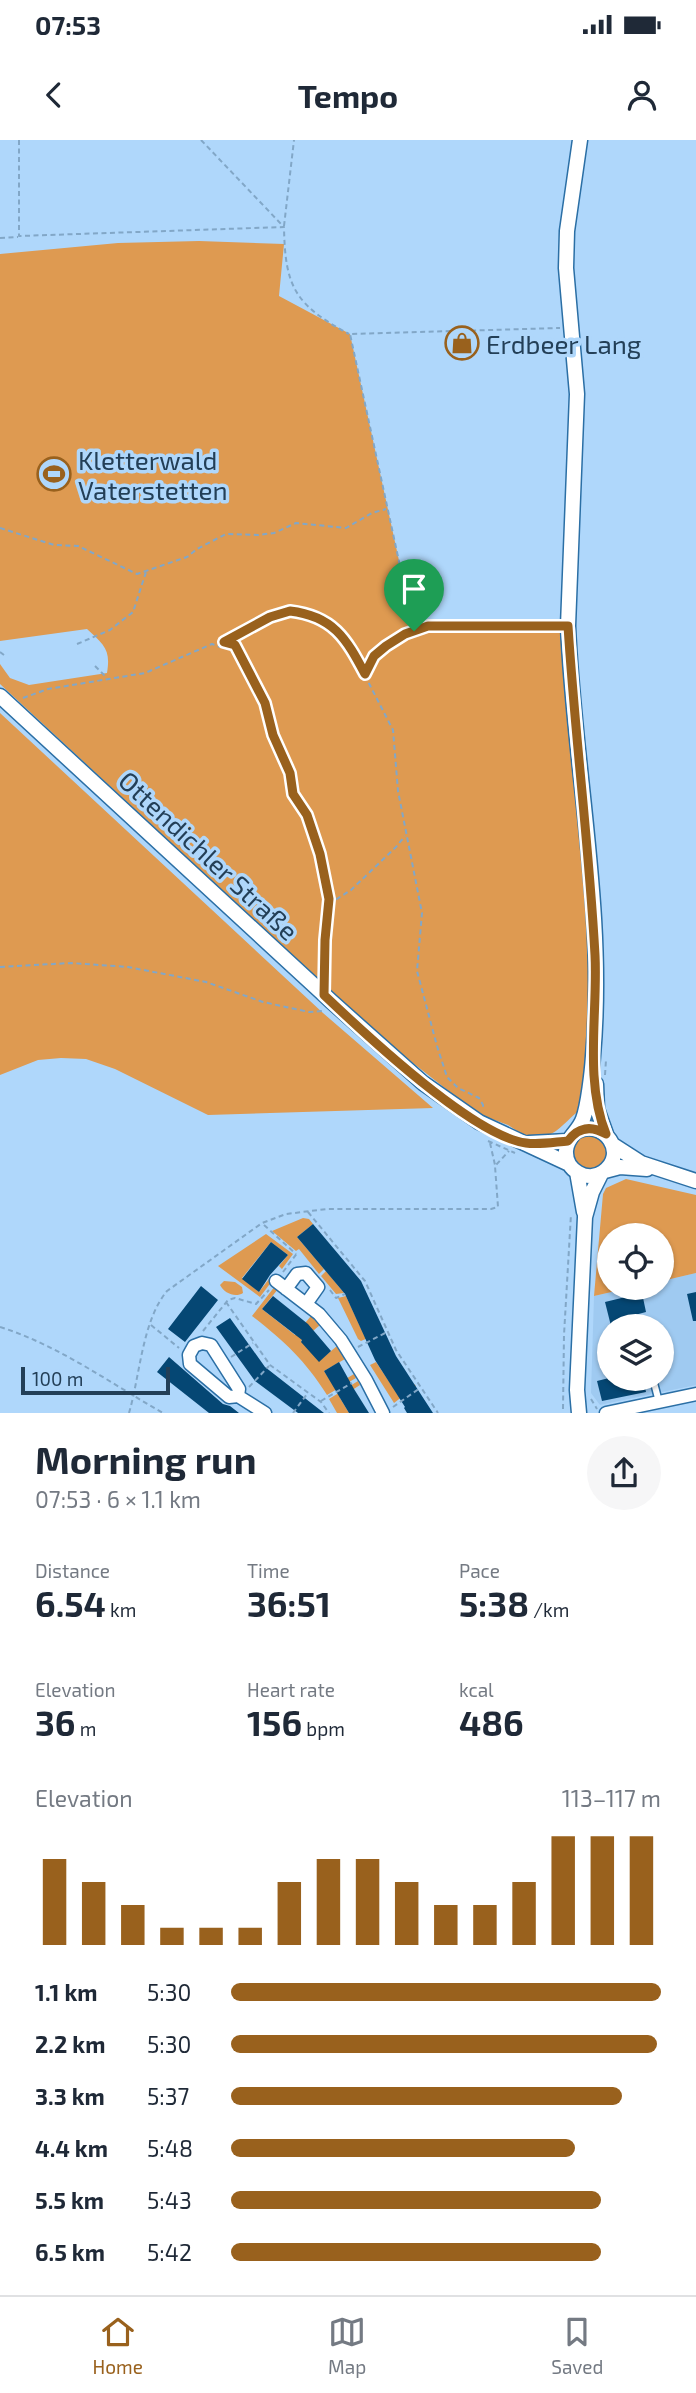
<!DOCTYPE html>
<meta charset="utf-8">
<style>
body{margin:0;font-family:"Exo 2",sans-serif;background:#f6f6f7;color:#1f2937;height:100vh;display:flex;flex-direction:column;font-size:26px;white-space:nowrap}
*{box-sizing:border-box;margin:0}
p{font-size:23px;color:#747a83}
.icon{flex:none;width:38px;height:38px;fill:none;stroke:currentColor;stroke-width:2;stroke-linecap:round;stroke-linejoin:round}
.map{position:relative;height:1273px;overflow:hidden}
.details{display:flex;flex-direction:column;background:#fff;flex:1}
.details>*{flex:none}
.fabs{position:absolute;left:597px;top:1083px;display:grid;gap:14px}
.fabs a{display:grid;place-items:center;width:77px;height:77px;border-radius:50%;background:#fff;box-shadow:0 2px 5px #0004;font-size:35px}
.scale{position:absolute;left:21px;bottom:18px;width:149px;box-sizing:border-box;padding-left:7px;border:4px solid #233f57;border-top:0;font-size:19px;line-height:24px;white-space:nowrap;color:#233f57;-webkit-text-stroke:5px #afd7fb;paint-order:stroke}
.pin{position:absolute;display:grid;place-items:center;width:60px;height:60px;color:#fff;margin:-72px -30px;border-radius:50% 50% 50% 0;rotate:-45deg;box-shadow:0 0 7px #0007}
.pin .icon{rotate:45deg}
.round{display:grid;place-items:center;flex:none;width:74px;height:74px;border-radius:37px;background:#f6f6f7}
.head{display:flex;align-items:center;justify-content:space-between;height:119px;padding:0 35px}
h1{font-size:38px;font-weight:700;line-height:52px}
.metrics{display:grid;grid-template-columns:repeat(3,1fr);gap:10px;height:119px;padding:7px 35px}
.metrics div{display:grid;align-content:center}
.metrics b{font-size:35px;font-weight:700}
.metrics small{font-size:19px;font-weight:400}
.metrics p{font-size:19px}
.chart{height:196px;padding:14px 35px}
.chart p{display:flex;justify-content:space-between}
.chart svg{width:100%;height:126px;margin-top:7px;stroke:#99611d;stroke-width:6}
ul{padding:0 35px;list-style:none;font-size:23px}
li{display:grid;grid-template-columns:112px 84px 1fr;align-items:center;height:52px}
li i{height:18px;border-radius:9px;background:#99611d}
.status{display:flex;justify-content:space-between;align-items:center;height:49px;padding:0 35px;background:#fff;direction:ltr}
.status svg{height:19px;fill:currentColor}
header{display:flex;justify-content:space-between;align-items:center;height:91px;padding:0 35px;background:#fff;font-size:32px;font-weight:700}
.tabs{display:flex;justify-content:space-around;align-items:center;height:98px;border-top:2px solid #e0e1e3;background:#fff;font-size:19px;color:#747a83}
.tabs a{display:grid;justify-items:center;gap:4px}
.tabs .current{color:#99611d}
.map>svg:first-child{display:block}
.built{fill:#9fcaf1;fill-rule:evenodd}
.green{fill:#de9a51}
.building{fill:#054774}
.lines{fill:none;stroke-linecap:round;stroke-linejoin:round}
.service-casing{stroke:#2b6fa5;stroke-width:9}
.minor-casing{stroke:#2b6fa5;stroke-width:15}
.tertiary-casing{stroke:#2b6fa5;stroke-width:17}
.path{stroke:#82a7c7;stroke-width:2;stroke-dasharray:5 3.5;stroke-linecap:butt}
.service{stroke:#fff;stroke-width:6}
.minor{stroke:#fff;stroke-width:12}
.tertiary{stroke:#fff;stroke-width:14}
.route-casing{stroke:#fff;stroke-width:14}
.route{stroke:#99611d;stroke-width:9}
.labels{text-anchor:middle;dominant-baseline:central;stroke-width:7;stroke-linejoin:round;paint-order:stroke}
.poi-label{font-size:26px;fill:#233f57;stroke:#afd7fb;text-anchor:start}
.street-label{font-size:26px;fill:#233f57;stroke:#afd7fb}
</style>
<div class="status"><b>07:53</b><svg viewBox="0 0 49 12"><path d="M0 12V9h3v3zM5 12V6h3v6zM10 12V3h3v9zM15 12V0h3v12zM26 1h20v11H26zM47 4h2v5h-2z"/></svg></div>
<header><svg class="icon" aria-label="back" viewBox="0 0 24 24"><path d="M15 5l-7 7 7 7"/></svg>Tempo<svg class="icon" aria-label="person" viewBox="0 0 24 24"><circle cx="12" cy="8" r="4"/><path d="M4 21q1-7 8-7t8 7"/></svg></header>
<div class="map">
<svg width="696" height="1273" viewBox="0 0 696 1273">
<rect width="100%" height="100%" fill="#afd7fb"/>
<path class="built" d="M 696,1133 L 696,1245 L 600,1265 L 591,1253 L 594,1156 L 629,1148 L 662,1148 L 662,1141 ZM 609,1186 L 662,1186 L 662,1239 L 609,1239 Z"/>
<path class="green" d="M 199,101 L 284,104 L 279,156 L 350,194 L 414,490 L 561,493 L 579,662 L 590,837 L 582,969 C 571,975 564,987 551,994 L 549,999 L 525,996 L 508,985 L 478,974 L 381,898 L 0,544 L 0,524 L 10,538 L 29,545 L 107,533 C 111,509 104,505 87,489 L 0,501 L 0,114 L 118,103 Z
M 0,573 L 323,873 L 433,968 L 208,975 L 115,929 L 86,919 L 61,918 L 38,920 L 0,935 Z
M573 1012a17 17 0 1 1 34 0a17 17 0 1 1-34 0Z
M 626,1039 L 696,1055 L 696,1133 L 662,1141 L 662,1096 L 609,1096 L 609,1148 L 629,1148 L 594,1156 L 603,1054 L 606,1048 Z
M 303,1078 L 309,1079 L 313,1084 L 297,1097 L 324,1129 L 319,1134 L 299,1109 L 296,1111 L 272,1091 Z
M 266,1094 L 293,1114 L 282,1129 L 279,1126 L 288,1115 L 271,1102 L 242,1138 L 259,1152 L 272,1135 L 275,1137 L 260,1157 L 218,1126 Z
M 326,1131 L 344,1153 L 336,1154 L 321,1136 Z
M 224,1141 L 235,1142 L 242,1147 L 243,1153 C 235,1158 224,1153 220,1145 Z
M 275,1146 L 278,1149 L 262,1169 L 295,1195 L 311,1176 L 320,1185 L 301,1201 L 319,1221 L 337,1206 L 345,1219 L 324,1231 L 334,1246 L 354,1234 L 356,1238 L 327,1255 C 304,1219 285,1202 252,1176 Z
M 346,1156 L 364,1195 L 368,1198 L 361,1201 L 358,1199 L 338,1158 Z
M 376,1222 L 398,1255 L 414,1244 L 416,1246 L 394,1263 L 370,1225 Z
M 358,1241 L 360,1245 L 340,1258 L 349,1273 L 337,1273 L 329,1259 Z"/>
<path class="building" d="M 313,1084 L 361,1141 L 396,1216 L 433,1273 L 407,1273 L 404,1268 L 405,1267 L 375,1220 L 345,1154 L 297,1097 Z
M 271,1102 L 288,1115 L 270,1135 L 259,1152 L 242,1139 Z
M 201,1146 L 218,1160 L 185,1202 L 168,1189 Z
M 696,1152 L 696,1181 L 693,1181 L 687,1154 Z
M 642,1153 L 646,1172 L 631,1176 L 633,1186 L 611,1186 L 605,1162 Z
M 273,1156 L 308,1184 L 331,1211 L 319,1222 L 301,1202 L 302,1200 L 262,1169 Z
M 230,1178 L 265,1227 L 324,1273 L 298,1273 L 255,1241 L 216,1187 Z
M 169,1217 L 223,1264 L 230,1266 L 239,1273 L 209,1273 L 157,1232 Z
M 339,1222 L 354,1249 L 369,1273 L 349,1273 L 340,1258 L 324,1231 Z
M 609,1238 L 643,1239 L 646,1252 L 602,1261 L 597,1241 Z"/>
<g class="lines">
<defs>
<path id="service" d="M 653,1239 L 659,1262"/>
<path id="minor" d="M 276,1141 L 319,1174 L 341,1200 L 366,1240 L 383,1273
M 286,1149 L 297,1134 L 306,1133 L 318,1147 L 306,1164
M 238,1256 L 229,1257 L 190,1224 L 189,1215 L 194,1206 L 202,1203 L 211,1205 L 239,1249 L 238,1256 L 265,1273
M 606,1273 L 696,1254"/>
<path id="tertiary" d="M 0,556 L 332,862 L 423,943 L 479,982 L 569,1024
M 596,944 L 597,969 L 606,994
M 577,991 C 604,978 629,1014 603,1032 C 587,1043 565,1030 566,1011 C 566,998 579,991 583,979 C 588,966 592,931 593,916 C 606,772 574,629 568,486 L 577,254 L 566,128 L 567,91 L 580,0
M 529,1003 L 568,1001
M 613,1005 L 641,1023 L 696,1041
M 605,1031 L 620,1027 L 647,1029
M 577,1032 L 584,1072
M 579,1273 L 577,1250 L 585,1077 L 592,1052 L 601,1034"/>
</defs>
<use href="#service" class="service-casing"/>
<use href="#minor" class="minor-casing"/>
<use href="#tertiary" class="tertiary-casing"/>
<path class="path" d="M 19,0 L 19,96 L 284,87 C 285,147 295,165 349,194
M 201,0 L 283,86
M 284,86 L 294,0
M 0,98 L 18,97
M 0,388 L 54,405 L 78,406 L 137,434 L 187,417 L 197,409 L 226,394 L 258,395 L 274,393 L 296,383 L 346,388 L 372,373 L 386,369
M 414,491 L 350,194 L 560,188
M 224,502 L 270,477 L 290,471 L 308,474 L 326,480 L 344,499 L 360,526 L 393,590 L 398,651 L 422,773 L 417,831 L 437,906 L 447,937 L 458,948 L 479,958 L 483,965 L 483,970
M 77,504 L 110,490 L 133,472 L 146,432
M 0,512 L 4,515
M 95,526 L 107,538
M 365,533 L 374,516 L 386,506 L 405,494 L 427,486 L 557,486
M 23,558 L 48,549 L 145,533 L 212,504 L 220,507 L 224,502 L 235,505 L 265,563 L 273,595 L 290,633 L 293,654 L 307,675 L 320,714 L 329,759 L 325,837
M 329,764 L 351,750 L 396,707 L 405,696
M 0,827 L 71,823 L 128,827 L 206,842 L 263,862 L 309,872 L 323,871
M 605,935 L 606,920
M 488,1001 L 515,1013
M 490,1003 L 495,1025
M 308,1072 L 365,1141 L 396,1210 L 438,1273
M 264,1085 L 296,1114
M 283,1132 L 298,1112
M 330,1150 L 336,1158 L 345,1154
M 226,1162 L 270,1225 L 321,1262 L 329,1273
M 151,1185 L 179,1208
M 0,1187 C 58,1205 110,1243 163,1273
M 203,1191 L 228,1160 L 235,1158 L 256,1164 L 269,1150
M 358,1207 L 387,1192
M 231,1217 L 253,1203
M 249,1247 L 269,1226
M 591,1259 L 597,1269
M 321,1261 L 352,1243
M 393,1267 L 420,1248
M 563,1269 L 564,1195 L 571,1074
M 129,1273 C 140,1236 142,1181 167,1151 L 262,1083 L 286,1074 L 327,1069 L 491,1069 L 498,1067 L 495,1026 L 509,1011
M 293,1273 L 307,1254"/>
<use href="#service" class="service"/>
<use href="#minor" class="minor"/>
<use href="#tertiary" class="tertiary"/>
</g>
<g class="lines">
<defs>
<path id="route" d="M 290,471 C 333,476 346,498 365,534 L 374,516 L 386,506 L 405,494 L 428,486 L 568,486 C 575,596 589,705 595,815 C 598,872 584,940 606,994 C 591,985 578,987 568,1001 C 555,1002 539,1005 526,1003 C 473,996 365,894 324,855 L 325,800 L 329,759 L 320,714 L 307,675 L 293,654 L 290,633 L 273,595 L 265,563 L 235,505 L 224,502 L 270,477 Z"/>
</defs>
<use href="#route" class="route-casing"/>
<use href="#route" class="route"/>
</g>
<defs>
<symbol id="shop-ring" viewBox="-11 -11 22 22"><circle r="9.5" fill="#afd7fb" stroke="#99611d" stroke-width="1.5"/><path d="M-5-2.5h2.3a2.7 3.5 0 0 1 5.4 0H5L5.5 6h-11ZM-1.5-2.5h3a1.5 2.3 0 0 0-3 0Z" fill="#99611d"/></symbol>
<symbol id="stadium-ring" viewBox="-11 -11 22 22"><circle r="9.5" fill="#afd7fb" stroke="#99611d" stroke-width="1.5"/><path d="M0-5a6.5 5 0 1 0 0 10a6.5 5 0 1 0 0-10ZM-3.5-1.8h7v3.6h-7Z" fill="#99611d"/></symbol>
</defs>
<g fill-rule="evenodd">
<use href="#shop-ring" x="443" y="184" width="38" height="38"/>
<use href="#stadium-ring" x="35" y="315" width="38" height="38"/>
</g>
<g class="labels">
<g class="poi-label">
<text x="486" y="203">Erdbeer Lang</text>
<text x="78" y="319">Kletterwald<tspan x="78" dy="30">Vaterstetten</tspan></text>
</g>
<g class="street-label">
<text transform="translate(209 715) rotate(43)">Ottendichler Straße</text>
</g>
</g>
</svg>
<div class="fabs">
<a><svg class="icon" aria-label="locate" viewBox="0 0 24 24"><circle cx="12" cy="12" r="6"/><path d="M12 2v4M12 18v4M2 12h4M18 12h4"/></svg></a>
<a><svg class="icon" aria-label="layers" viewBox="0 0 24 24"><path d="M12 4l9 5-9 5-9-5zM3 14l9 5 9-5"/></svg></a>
</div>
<div class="scale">100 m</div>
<div class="pin" style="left:414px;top:491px;background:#1e9e55"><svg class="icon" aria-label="arrive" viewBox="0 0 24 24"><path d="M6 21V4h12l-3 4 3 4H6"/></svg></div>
</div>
<section class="details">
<div class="head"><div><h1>Morning run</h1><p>07:53 · 6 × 1.1 km</p></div><a class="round"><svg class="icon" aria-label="share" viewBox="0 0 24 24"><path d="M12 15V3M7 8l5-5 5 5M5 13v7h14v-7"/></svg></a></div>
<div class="metrics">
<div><p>Distance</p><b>6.54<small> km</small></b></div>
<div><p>Time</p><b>36:51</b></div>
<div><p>Pace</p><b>5:38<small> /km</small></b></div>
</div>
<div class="metrics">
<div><p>Elevation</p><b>36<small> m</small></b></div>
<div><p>Heart rate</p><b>156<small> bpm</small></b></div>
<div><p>kcal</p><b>486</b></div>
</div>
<div class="chart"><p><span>Elevation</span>113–117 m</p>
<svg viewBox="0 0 160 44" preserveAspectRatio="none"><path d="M5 44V14M15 44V22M25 44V30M35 44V38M45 44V38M55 44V38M65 44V22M75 44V14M85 44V14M95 44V22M105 44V30M115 44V30M125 44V22M135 44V6M145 44V6M155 44V6"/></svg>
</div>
<ul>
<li><b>1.1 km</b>5:30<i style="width:100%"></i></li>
<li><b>2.2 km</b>5:30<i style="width:99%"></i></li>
<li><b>3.3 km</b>5:37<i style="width:91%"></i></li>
<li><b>4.4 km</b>5:48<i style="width:80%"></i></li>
<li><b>5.5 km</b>5:43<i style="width:86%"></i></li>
<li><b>6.5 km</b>5:42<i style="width:86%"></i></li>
</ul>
</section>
<nav class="tabs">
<a class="current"><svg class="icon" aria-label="home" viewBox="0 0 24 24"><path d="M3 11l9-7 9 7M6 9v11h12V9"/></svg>Home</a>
<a><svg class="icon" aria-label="map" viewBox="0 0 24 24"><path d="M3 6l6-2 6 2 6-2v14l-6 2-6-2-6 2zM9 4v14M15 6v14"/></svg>Map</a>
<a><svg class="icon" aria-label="saved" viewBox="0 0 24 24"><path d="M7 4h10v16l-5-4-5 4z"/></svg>Saved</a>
</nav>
